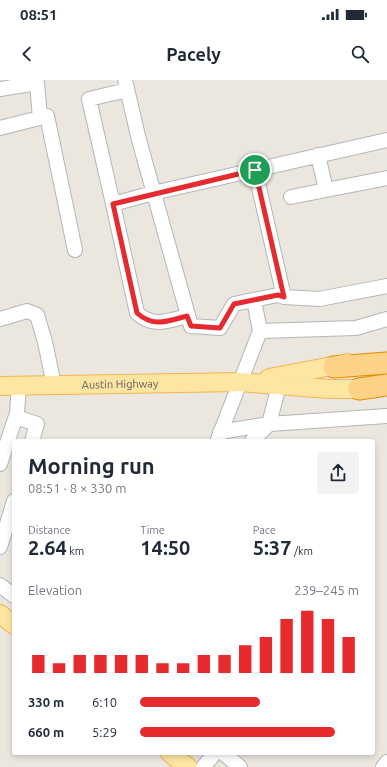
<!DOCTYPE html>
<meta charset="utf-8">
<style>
body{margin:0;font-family:Ubuntu,sans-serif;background:#f2f2f3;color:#1f2937;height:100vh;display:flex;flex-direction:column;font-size:15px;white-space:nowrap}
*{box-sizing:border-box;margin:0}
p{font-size:13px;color:#747a83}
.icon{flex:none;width:22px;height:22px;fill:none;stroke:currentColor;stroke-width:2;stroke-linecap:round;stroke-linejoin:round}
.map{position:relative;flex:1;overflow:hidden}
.drawer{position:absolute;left:12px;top:359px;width:363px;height:316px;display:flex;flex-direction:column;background:#fff;border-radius:4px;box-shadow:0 2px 6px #0003}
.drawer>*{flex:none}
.pin{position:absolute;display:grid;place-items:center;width:34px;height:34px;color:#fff;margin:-17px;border:2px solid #fff;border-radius:50%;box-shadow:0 1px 4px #0007}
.round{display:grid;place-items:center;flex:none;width:42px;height:42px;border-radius:4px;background:#f2f2f3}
.overview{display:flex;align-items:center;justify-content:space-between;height:68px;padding:0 16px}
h1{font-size:22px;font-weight:700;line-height:30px}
.metrics{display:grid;grid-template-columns:repeat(3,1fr);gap:6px;height:68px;padding:4px 16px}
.metrics div{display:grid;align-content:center}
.metrics b{font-size:20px;font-weight:700}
.metrics small{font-size:11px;font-weight:400}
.metrics p{font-size:11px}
.chart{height:112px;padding:8px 16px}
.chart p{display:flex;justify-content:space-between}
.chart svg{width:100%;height:72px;margin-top:4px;stroke:#e62a2e;stroke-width:6}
ul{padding:0 16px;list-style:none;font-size:13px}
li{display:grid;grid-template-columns:64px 48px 1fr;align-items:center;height:30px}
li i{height:10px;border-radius:5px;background:#e62a2e}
.status{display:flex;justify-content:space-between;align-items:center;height:28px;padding:0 20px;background:#fff;direction:ltr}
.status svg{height:11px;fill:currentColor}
header{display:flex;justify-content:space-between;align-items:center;height:52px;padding:0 16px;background:#fff;font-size:18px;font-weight:700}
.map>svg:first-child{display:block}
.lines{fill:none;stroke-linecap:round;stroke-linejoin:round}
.minor-casing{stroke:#b2b6ba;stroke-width:16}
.major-casing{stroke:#efb454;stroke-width:20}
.highway-casing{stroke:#e68903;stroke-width:23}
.minor{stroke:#fff;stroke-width:14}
.major{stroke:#fee5a1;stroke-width:18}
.highway{stroke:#fbd286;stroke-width:21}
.route-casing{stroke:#fff;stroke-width:8}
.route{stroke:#e62a2e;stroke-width:5}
.labels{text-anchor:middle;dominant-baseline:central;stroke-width:4;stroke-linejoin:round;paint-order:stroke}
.street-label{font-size:11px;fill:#585c60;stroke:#fff}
</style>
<div class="status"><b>08:51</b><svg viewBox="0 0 49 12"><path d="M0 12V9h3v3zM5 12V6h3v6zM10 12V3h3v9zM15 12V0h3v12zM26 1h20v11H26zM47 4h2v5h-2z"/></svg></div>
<header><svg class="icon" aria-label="back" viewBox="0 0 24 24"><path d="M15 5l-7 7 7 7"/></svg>Pacely<svg class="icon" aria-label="search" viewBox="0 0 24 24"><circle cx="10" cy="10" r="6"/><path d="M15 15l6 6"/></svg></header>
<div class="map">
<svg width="387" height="687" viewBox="0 0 387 687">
<rect width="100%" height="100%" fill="#ebe7df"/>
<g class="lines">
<defs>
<path id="minor" d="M 125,0 L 139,60 L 191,246 L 220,248 L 234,224 L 278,215 L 284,217 L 255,90
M 0,9 L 37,3 L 40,38
M 127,10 L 89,19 L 113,124 L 153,113 L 387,60
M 0,48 L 47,36 L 75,170
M 318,75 L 326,110 L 387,98
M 291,117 L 326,110
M 113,124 L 137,233 C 154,248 167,241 187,236
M 284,217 L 319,219 L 387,206
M 0,239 L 27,231 L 37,235 L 45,262 L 54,305
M 260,251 L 356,248 L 387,239
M 16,337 L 37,344 L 32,361
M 220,352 L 269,344 L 387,336
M 218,359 L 260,251 L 254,220
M 252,361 L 269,344 L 279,305
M 0,384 L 17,333 L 19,306
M 0,467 L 14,421
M 0,505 L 14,516
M 223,673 L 240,687
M 203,687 L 215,673
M 383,687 L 387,682"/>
<g id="major">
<path d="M 269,298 L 348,283"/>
<path id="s1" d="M 0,306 L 240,302 L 329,309 L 372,309"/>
<path d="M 0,534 L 14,545"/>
<path d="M 170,673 L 188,687"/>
</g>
<path id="highway" d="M 334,287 L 387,283
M 359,309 L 387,305"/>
</defs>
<use href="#minor" class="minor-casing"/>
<use href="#major" class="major-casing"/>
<use href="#highway" class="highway-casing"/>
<use href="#minor" class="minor"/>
<use href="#major" class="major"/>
<use href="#highway" class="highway"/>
</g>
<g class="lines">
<defs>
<path id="route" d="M 255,90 L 284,217 L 278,215 L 234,224 L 220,248 L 191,246 L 187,236 C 167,241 154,248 137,233 L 113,124 Z"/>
</defs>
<use href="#route" class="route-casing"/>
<use href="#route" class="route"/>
</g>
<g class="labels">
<g class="street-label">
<text stroke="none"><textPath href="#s1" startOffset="120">Austin Highway</textPath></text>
</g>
</g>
</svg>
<div class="pin" style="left:255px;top:90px;background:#1e9e55"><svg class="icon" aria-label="arrive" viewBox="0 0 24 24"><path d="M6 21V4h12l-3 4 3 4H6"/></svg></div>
<section class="drawer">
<div class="overview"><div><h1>Morning run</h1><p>08:51 · 8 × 330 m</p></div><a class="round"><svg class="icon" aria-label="share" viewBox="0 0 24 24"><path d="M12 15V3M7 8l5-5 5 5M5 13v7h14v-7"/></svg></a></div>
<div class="metrics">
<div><p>Distance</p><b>2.64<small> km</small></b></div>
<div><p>Time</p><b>14:50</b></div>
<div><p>Pace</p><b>5:37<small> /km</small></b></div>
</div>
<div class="chart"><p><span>Elevation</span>239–245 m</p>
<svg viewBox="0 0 160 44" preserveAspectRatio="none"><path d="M5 44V33M15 44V38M25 44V33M35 44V33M45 44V33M55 44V33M65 44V38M75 44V38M85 44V33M95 44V33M105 44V27M115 44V22M125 44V11M135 44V6M145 44V11M155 44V22"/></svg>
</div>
<ul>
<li><b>330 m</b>6:10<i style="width:55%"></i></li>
<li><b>660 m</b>5:29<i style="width:89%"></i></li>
</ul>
</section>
</div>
